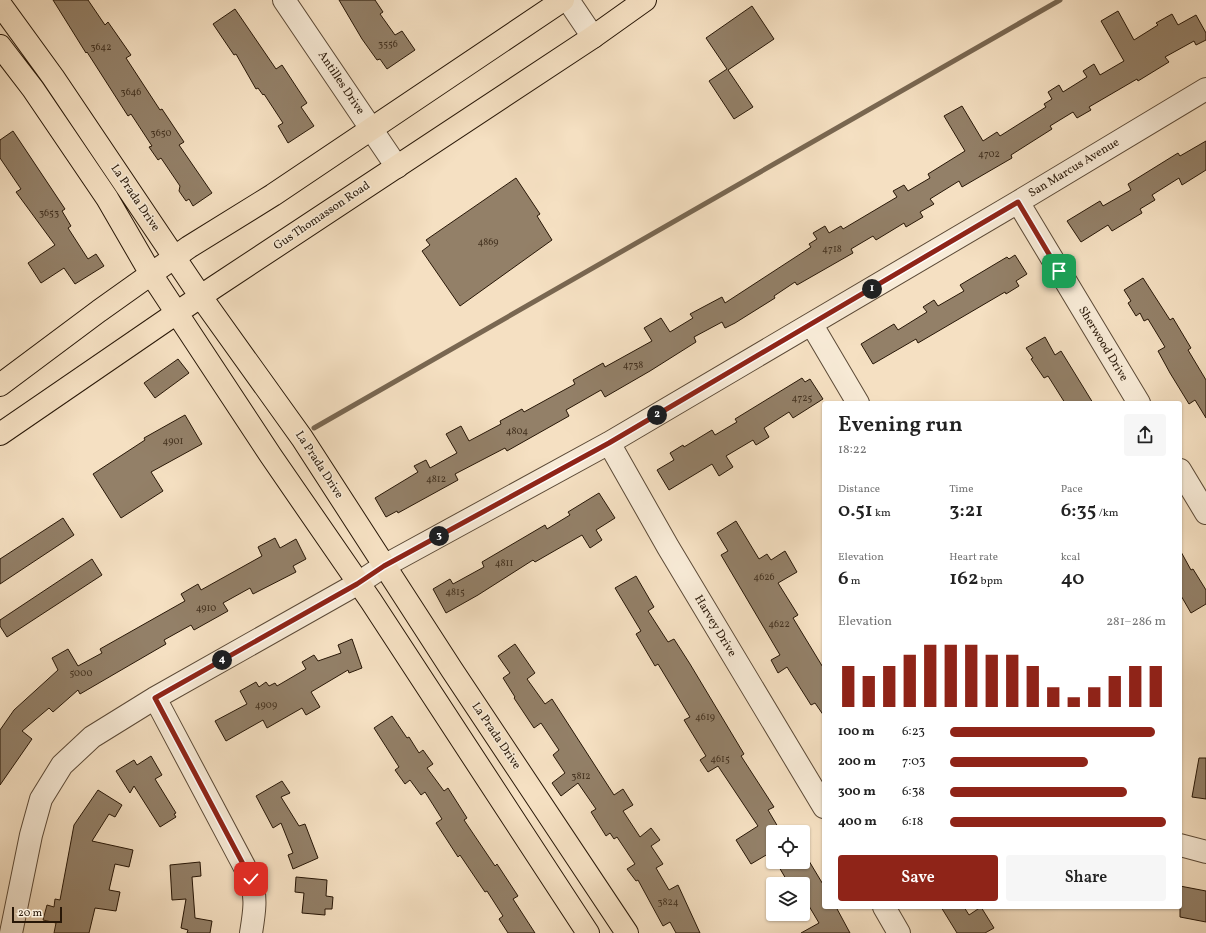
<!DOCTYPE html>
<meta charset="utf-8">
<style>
body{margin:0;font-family:Vollkorn,serif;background:#f6f6f6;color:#222;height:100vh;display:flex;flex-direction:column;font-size:15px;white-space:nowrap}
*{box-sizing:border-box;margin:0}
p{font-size:13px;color:#767676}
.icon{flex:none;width:22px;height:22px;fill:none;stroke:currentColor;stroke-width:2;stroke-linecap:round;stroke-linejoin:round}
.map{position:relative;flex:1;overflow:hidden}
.panel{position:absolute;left:822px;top:401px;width:360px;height:508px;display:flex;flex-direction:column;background:#fff;border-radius:4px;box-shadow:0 1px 3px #0004}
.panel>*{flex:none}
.tools{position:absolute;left:766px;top:825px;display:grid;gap:8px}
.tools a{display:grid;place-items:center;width:44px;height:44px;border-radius:4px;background:#fff;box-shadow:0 1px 3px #0004;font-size:20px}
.scale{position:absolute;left:12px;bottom:10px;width:50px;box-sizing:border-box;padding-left:4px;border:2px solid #281707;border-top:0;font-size:11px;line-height:14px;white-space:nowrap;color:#281707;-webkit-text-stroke:3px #f8ebd7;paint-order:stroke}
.pin{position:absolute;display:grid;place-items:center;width:34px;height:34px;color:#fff;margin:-17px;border-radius:8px;box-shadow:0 2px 6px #0006}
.km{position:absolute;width:20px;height:20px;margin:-10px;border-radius:50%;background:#222;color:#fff;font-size:11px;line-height:20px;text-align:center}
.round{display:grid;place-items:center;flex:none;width:42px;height:42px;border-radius:4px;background:#f6f6f6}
.summary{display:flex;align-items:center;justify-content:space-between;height:68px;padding:0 16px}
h1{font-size:22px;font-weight:600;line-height:30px}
.figures{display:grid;grid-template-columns:repeat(3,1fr);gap:6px;height:68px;padding:4px 16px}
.figures div{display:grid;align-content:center}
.figures b{font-size:20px;font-weight:600}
.figures small{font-size:11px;font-weight:400}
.figures p{font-size:11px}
.chart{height:112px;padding:8px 16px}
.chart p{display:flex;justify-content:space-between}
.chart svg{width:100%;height:72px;margin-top:4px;stroke:#8f2418;stroke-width:6}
.primary-button{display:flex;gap:8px;margin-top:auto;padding:8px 16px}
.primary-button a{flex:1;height:46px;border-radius:4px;background:#8f2418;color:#fff;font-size:16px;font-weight:600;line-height:46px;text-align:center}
.primary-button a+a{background:#f6f6f6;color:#222}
ul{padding:0 16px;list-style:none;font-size:13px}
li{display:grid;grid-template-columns:64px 48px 1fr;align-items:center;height:30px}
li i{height:10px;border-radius:5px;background:#8f2418}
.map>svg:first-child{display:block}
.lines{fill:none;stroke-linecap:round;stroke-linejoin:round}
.stream{stroke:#796751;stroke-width:5}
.building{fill:#938068;stroke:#281707}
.minor-casing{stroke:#5b4936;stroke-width:24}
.major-casing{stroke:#281707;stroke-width:24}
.minor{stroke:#f8ebd7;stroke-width:22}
.major{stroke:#f5e0c2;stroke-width:22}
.route-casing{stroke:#fff;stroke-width:8}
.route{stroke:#8f2418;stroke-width:5}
.labels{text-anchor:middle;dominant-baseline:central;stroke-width:3;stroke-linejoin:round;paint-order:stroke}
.number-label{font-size:10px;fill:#43311f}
.street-label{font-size:12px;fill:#281707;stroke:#f8ebd7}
</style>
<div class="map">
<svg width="1206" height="933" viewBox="0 0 1206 933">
<rect width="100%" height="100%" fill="#f5e0c2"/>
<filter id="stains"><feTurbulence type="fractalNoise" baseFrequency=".005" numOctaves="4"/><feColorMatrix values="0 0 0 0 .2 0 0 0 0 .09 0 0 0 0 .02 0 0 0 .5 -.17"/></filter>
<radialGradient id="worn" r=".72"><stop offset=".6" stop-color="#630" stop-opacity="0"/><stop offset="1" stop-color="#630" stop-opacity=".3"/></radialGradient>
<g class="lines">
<path class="stream" d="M 314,428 L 1060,0"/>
</g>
<path class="building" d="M 53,0 L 88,0 L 105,25 L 108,22 L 131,55 L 126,58 L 160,110 L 162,109 L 184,142 L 179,145 L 212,193 L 193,206 L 189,199 L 186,201 L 179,191 L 180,186 L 161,158 L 158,160 L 149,147 L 152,146 L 131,114 L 128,116 L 87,52 L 86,53 Z
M 339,0 L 375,0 L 383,12 L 380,14 L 395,35 L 402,31 L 415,50 L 387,69 L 380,59 L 377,60 L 362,39 Z
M 752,6 L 774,39 L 728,70 L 753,107 L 734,119 L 709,81 L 727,69 L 706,38 Z
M 235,9 L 276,69 L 282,65 L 307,103 L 301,107 L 314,126 L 288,143 L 278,126 L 283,123 L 264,94 L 263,95 L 258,88 L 256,89 L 236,54 L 234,55 L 213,24 Z
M 1118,11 L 1134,40 L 1158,25 L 1156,23 L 1172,14 L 1178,25 L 1196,15 L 1206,33 L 1206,40 L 1196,45 L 1194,41 L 1165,57 L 1169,62 L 1138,81 L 1137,79 L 1089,107 L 1091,110 L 1077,118 L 1073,112 L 1050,126 L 1052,129 L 1011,155 L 1012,158 L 962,187 L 959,181 L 930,199 L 934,204 L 920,212 L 923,217 L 906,227 L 904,223 L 876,240 L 873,236 L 851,249 L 853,253 L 797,285 L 795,282 L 774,296 L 775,298 L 735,323 L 725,328 L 722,322 L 694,337 L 696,342 L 650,371 L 605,397 L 601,390 L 566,410 L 569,416 L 507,451 L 505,448 L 455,474 L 458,480 L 398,513 L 397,511 L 386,517 L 375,498 L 418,472 L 414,466 L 426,460 L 430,468 L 457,453 L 446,434 L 461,426 L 469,441 L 501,424 L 500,421 L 522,409 L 524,412 L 575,384 L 573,380 L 603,363 L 605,367 L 652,341 L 644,328 L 661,318 L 670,332 L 693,318 L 690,314 L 722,297 L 725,303 L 811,247 L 809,244 L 817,239 L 813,233 L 825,226 L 829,233 L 841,226 L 843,229 L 897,197 L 893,191 L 904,185 L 908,191 L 930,178 L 928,174 L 965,151 L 944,116 L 962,106 L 983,141 L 997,132 L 1000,136 L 1046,107 L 1044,104 L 1052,99 L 1048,92 L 1059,85 L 1063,92 L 1087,77 L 1083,71 L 1094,64 L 1100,75 L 1124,61 L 1101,21 Z
M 13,131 L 65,209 L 62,211 L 71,226 L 68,228 L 88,259 L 96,254 L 104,266 L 75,284 L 64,268 L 41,283 L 28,263 L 55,245 L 16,192 L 21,189 L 0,158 L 0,140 Z
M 1206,141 L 1206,170 L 1182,185 L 1179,178 L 1152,195 L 1155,200 L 1140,209 L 1142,213 L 1112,231 L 1108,225 L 1081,242 L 1067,221 L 1100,201 L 1103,206 L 1131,190 L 1128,184 L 1178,153 L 1180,156 Z
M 516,178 L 540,214 L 537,216 L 552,240 L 460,306 L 422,251 L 430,245 L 426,240 Z
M 1015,255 L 1027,274 L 1016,281 L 1019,286 L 1006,294 L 1005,292 L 918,343 L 916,339 L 873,364 L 861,344 L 894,324 L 898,330 L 927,312 L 923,307 L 934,300 L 938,306 L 964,291 L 960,285 L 1007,257 L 1009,259 Z
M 1143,278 L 1170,320 L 1173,318 L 1191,348 L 1188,350 L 1206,380 L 1206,418 L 1195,400 L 1189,404 L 1170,373 L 1158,351 L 1165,347 L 1148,319 L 1144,321 L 1140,313 L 1136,316 L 1128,303 L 1131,301 L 1124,290 Z
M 1045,337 L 1055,355 L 1061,351 L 1093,403 L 1065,403 L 1048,376 L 1044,378 L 1031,359 L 1033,358 L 1026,348 Z
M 178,359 L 189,373 L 155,398 L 144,383 Z
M 802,378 L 805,382 L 810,379 L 823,399 L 793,418 L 789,412 L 764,428 L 769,437 L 756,445 L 753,440 L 726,456 L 733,467 L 719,476 L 712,464 L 669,490 L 657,470 L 674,460 L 670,453 L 683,445 L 684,447 L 712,430 L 715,435 L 737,422 L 735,419 Z
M 185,415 L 202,444 L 151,472 L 163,491 L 121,518 L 93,474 L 145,440 L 144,438 Z
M 599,493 L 615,518 L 596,530 L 602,540 L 590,548 L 582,535 L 535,562 L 533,560 L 478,595 L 446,613 L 433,589 L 450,579 L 453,584 L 484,567 L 482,562 L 545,525 L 547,529 L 570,515 L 568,512 Z
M 63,518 L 74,535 L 0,584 L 0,559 Z
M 736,521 L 759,559 L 767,554 L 771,560 L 785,551 L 797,572 L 778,583 L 798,615 L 793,618 L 824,669 L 824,716 L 815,703 L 811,705 L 787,667 L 778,673 L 771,660 L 780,655 L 721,555 L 728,551 L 717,533 Z
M 275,538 L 280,548 L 296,539 L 306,559 L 293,566 L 296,572 L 253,594 L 250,588 L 223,603 L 228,611 L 194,630 L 191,625 L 164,640 L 166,644 L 80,694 L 78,690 L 53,712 L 49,708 L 22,731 L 32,739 L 0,785 L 0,730 L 14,710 L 58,670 L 52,658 L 68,649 L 78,666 L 102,653 L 100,649 L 185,601 L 181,594 L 198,584 L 201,590 L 262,556 L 258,547 Z
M 1180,550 L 1191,570 L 1193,569 L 1206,590 L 1206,604 L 1191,613 L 1180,594 Z
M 92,559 L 102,575 L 7,637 L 0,626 L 0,620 Z
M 636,576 L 654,607 L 648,611 L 668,642 L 674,639 L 690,664 L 744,754 L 741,756 L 774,807 L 768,810 L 781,832 L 773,832 L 773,851 L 751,864 L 736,840 L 758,826 L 718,766 L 708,772 L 700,760 L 706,756 L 684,720 L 690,717 L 658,664 L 655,666 L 636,634 L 641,631 L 615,588 Z
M 352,639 L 362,668 L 349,673 L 348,670 L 311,692 L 320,707 L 306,715 L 302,708 L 267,728 L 263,720 L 226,741 L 215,721 L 247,704 L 240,691 L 256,682 L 259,687 L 266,682 L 269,686 L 275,683 L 277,686 L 306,669 L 302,662 L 314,655 L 318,661 L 341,653 L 338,645 Z
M 515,644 L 535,673 L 527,679 L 545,704 L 552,699 L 614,795 L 623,789 L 633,805 L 623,811 L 640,837 L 651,828 L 660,840 L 651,846 L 663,864 L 656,868 L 669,890 L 678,885 L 700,933 L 676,933 L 670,922 L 663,926 L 638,880 L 636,881 L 627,869 L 635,864 L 617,837 L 614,839 L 610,833 L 606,836 L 591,812 L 596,809 L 578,783 L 561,796 L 552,783 L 565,773 L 553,755 L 559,750 L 541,723 L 534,728 L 514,698 L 515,697 L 503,678 L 510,673 L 498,656 Z
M 392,716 L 407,738 L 409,737 L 419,753 L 423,750 L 433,764 L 427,768 L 444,791 L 448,788 L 467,818 L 464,820 L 495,866 L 497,864 L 518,896 L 513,899 L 535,933 L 508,933 L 499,919 L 503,916 L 487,891 L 485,892 L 460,855 L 458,857 L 436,823 L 442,819 L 425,792 L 421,795 L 410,780 L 405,784 L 395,770 L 399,767 L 374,728 Z
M 151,756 L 162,775 L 155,779 L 176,813 L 174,814 L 176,817 L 160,827 L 134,786 L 130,793 L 116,771 L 134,760 L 137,765 Z
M 1199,758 L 1206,758 L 1206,799 L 1192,797 Z
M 282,781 L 290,793 L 281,797 L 299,826 L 305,824 L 318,858 L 293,869 L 288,855 L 293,853 L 281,823 L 273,828 L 256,796 Z
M 98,790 L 122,805 L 115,817 L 109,814 L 92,841 L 133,850 L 129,867 L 115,864 L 109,890 L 120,892 L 116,911 L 95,908 L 89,933 L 54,933 L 56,923 L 43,920 L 47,905 L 54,907 L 55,899 L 60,900 L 74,825 Z
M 803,851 L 824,886 L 824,907 L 836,907 L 850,933 L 801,933 L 819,923 L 803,896 L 803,884 L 789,884 L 776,862 L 799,862 L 803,868 Z
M 200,862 L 201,876 L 192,877 L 195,918 L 212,921 L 210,933 L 187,933 L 188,930 L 181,928 L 186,899 L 172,900 L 170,865 Z
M 296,877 L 327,880 L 326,896 L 333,897 L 332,909 L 325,909 L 325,915 L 302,913 L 304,893 L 295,892 Z
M 1180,886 L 1206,891 L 1206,922 L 1180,917 Z
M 941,907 L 964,907 L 969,915 L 981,907 L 994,928 L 985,933 L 957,933 Z"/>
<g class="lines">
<defs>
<path id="minor" d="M 284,0 L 397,167
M 568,0 L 593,37
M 1018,202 L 1139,403
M 812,325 L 858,403
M 609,443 L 668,547 L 824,807
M 1180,470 L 1206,513
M 155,698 L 251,879 C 257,898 254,914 251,933
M 1180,845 L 1206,852
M 884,907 L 899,933
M 11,933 L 31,835 L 41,799 L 62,765 L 92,737 L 155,698 L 357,584 L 384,566 L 609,443 L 1018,202 L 1206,89"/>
<path id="major" d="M 0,4 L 53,77 L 201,297 L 302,438 L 452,670 L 627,933
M 0,46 L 33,89 L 107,198 L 151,274 L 271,456 L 371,601 L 588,933
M 0,385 L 99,311 L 189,247 L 273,195 L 563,0
M 0,434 L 213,288 L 593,37 L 645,0"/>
</defs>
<use href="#minor" class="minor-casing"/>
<use href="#major" class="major-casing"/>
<use href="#minor" class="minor"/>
<use href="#major" class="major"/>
</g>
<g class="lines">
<defs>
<path id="route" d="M 251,879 L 155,698 L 357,584 L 384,566 L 609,443 L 1018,202 L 1059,271"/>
</defs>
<use href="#route" class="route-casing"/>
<use href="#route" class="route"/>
</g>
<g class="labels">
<g class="number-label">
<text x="388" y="44">3556</text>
<text x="101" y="47">3642</text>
<text x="131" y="92">3646</text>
<text x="161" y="133">3650</text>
<text x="989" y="154">4702</text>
<text x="49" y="213">3653</text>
<text x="488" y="242">4869</text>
<text x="832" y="249">4718</text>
<text x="633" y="365">4738</text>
<text x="802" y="398">4725</text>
<text x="517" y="431">4804</text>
<text x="173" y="441">4901</text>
<text x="436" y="479">4812</text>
<text x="504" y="563">4811</text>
<text x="764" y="577">4626</text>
<text x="455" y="592">4815</text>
<text x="206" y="608">4910</text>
<text x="779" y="624">4622</text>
<text x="81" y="673">5000</text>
<text x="266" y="705">4909</text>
<text x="705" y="717">4619</text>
<text x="720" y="759">4615</text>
<text x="581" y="776">3812</text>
<text x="668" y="902">3824</text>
</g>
<g class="street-label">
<text transform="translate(341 83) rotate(56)">Antilles Drive</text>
<text transform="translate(1074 168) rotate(-31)">San Marcus Avenue</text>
<text transform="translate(135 198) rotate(56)">La Prada Drive</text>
<text transform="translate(322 216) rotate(-34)">Gus Thomasson Road</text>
<text transform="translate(1103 344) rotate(59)">Sherwood Drive</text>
<text transform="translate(319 465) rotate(57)">La Prada Drive</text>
<text transform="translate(715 626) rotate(59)">Harvey Drive</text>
<text transform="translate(496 736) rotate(56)">La Prada Drive</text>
</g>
</g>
<rect width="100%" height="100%" filter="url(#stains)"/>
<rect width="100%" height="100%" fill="url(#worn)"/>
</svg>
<div class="tools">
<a><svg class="icon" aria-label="locate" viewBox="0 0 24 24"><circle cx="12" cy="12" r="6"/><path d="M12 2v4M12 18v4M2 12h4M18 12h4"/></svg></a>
<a><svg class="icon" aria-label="layers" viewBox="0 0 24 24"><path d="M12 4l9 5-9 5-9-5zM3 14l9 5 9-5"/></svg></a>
</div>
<div class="scale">20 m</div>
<div class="pin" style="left:1059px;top:271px;background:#1e9e55"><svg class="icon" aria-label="arrive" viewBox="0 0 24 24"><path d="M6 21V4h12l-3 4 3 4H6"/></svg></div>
<div class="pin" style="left:251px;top:879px;background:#d93025"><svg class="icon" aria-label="check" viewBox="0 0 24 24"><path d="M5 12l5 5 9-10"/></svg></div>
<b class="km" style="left:872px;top:289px">1</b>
<b class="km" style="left:657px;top:415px">2</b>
<b class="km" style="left:439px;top:536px">3</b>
<b class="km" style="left:222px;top:660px">4</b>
<section class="panel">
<div class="summary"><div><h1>Evening run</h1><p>18:22</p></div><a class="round"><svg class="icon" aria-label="share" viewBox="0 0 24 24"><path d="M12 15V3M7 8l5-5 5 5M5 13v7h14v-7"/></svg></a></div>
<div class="figures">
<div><p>Distance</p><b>0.51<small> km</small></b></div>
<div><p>Time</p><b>3:21</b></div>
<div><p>Pace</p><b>6:35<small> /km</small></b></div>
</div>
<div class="figures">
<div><p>Elevation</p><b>6<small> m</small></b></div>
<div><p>Heart rate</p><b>162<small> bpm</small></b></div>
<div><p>kcal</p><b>40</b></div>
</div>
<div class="chart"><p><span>Elevation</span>281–286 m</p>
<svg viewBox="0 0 160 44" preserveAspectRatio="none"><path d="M5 44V19M15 44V25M25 44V19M35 44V12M45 44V6M55 44V6M65 44V6M75 44V12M85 44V12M95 44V19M105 44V32M115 44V38M125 44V32M135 44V25M145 44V19M155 44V19"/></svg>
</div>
<ul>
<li><b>100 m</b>6:23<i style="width:95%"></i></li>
<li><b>200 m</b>7:03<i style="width:64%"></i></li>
<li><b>300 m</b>6:38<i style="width:82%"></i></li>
<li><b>400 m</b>6:18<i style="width:100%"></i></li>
</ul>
<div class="primary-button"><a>Save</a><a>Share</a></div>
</section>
</div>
